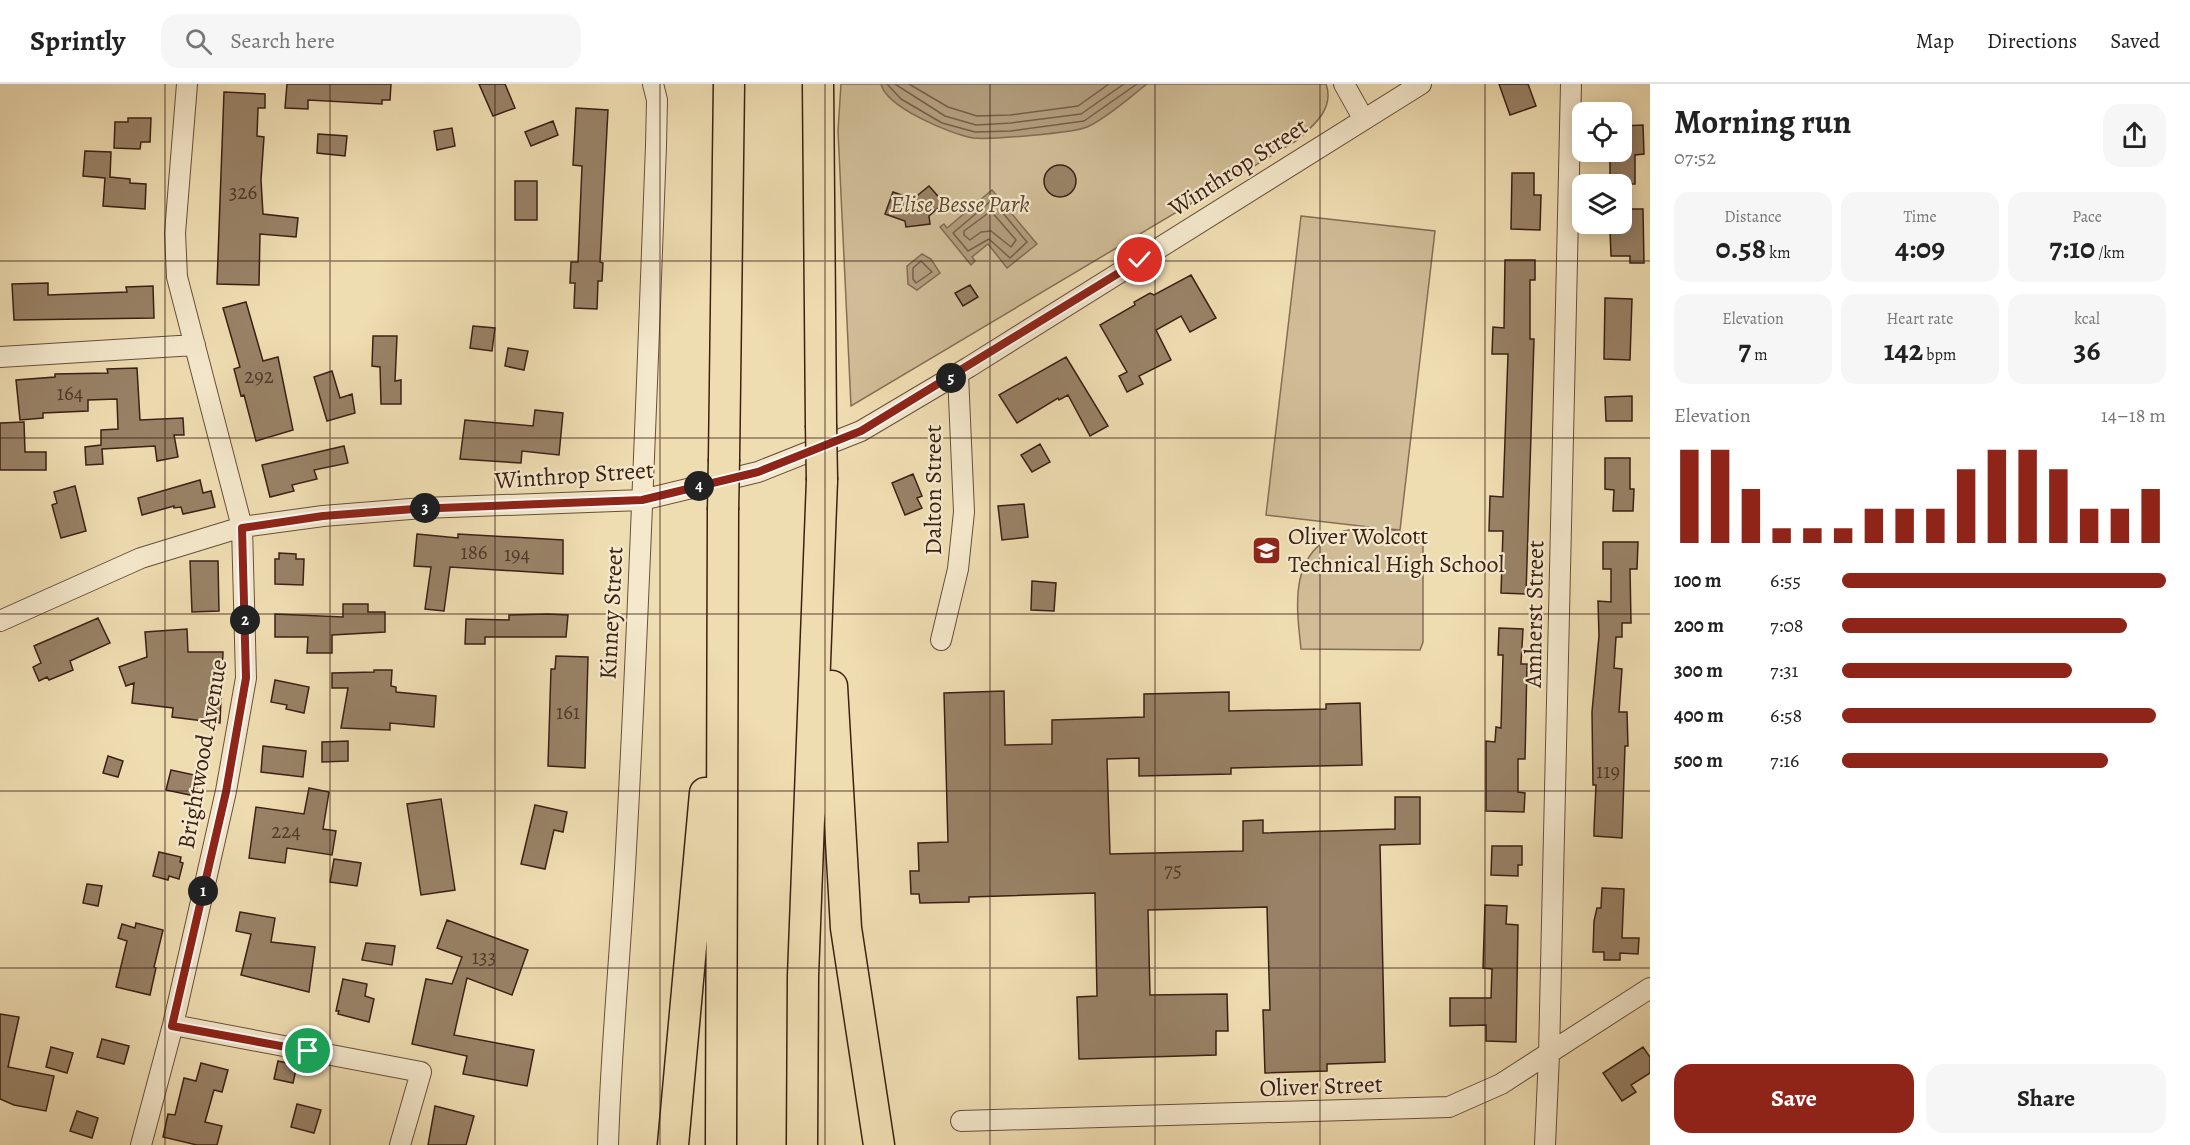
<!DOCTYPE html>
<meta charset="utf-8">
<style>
body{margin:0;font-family:Alegreya,serif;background:#f6f6f6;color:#222;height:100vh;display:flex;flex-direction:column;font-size:22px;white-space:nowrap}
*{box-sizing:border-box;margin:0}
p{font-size:20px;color:#767676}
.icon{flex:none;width:33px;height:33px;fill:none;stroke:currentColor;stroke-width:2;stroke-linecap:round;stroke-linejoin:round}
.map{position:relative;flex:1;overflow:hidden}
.side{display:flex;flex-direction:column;background:#fff;width:540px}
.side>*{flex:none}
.tools{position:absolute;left:1572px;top:18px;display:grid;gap:12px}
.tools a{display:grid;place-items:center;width:60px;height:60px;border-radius:12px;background:#fff;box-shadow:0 3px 15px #0003;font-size:30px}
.pin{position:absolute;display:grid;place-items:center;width:51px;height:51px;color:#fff;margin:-26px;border:3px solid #fff;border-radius:50%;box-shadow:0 2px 6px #0007}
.km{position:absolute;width:30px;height:30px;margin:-15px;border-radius:50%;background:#222;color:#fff;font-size:16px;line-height:30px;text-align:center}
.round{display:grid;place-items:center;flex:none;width:63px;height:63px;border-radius:18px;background:#f6f6f6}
.headline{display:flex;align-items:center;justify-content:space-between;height:102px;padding:0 24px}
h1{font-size:33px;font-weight:700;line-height:45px}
.stats{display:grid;grid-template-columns:repeat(3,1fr);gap:9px;height:102px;padding:6px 24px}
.stats div{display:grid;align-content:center;border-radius:15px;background:#f6f6f6;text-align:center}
.stats b{font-size:30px;font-weight:700}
.stats small{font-size:16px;font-weight:400}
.stats p{font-size:16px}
.chart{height:168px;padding:12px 24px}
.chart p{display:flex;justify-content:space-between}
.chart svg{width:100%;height:108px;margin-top:6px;stroke:#8f2418;stroke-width:6}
.primary-button{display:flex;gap:12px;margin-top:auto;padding:12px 24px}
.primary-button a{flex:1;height:69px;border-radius:18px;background:#8f2418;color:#fff;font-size:24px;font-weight:700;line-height:69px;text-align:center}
.primary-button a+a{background:#f6f6f6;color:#222}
ul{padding:0 24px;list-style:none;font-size:20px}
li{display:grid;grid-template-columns:96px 72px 1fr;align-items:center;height:45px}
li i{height:15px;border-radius:8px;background:#8f2418}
header{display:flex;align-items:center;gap:36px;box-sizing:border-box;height:84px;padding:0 30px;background:#fff;border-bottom:2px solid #e0e0e0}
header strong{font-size:28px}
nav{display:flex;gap:33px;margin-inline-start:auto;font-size:21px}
.search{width:420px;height:54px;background:#f6f6f6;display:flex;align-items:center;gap:15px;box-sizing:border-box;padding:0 21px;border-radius:18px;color:#767676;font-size:22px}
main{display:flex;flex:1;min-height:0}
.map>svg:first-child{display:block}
.green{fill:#d0bd97;stroke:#866e56;stroke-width:1.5}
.water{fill:#b29d7d;stroke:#826b53;stroke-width:1.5}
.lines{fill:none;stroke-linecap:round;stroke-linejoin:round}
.shore{stroke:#765e49;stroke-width:1.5}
.building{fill:#998267;stroke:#3b2015;stroke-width:1.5}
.minor-casing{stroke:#684f3c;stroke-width:22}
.highway-casing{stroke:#3b2015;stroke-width:33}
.minor{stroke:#f5e9cd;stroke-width:20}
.highway{stroke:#efddb2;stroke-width:30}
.highway-bridge-casing{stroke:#3b2015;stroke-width:33;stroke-linecap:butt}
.highway-bridge{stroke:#efddb2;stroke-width:30}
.route-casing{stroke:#fff;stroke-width:12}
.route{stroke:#8f2418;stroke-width:8}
.grid{fill:none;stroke:#3b2015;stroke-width:1.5;stroke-opacity:0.55}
.labels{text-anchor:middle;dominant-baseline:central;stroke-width:4.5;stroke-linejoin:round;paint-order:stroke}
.number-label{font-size:21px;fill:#52382a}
.street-label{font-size:24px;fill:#3b2015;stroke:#f5e9cd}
.park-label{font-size:24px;font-style:italic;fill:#604736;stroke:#f5e9cd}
.poi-label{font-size:24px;fill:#3b2015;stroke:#f5e9cd;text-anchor:start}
</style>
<header>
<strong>Sprintly</strong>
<div class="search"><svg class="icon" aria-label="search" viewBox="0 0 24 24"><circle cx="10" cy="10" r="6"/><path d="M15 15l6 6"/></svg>Search here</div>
<nav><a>Map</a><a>Directions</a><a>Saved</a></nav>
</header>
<main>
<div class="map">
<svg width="1650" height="1061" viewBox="0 0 1650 1061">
<rect width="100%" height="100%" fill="#efddb2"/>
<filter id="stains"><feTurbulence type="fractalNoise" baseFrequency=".00333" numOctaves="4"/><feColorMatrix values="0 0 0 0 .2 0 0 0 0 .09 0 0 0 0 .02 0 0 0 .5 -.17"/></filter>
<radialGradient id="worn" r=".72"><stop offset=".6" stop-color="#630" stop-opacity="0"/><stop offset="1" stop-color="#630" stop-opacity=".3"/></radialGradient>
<path class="green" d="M 841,0 L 1326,0 C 1335,25 1313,42 1296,57 L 851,322 L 838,47 Z
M 1301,132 L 1435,147 L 1400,446 L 1390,445 L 1423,455 L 1423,558 L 1420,566 L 1301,565 C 1296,520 1289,468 1341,448 C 1350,445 1361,445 1369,443 L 1266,431 Z"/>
<path class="water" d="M 881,0 L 1147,0 C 1130,13 1107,34 1087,43 C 1074,49 988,56 973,54 C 950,50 886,23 881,0 Z
M 992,106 L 1037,160 L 1007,184 L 988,160 L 972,173 L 975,177 L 971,181 L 940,143 L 944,140 L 947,144 Z
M 922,170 L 931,175 L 940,189 L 917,206 L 908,200 L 907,182 Z"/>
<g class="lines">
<path class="shore" d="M 887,0 L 901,15 L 942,39 L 975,48 L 1011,47 L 1084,37 L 1137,0
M 895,0 L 945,32 L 976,41 L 1011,39 L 1081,30 L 1124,0
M 909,0 L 948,23 L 977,32 L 1010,31 L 1078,22 L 1109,0
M 992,116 L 1027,158 L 1010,174 L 989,155 L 968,167 L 953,149 Z
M 991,127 L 1016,156 L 1011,163 L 991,147 L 981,148 L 970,156 L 964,151 L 964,147 Z
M 921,177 L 932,188 L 916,199 L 913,195 L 913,184 Z"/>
</g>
<path class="building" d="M 287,0 L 391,0 L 390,16 L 382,16 L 382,20 L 308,16 L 308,25 L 285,24 Z
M 479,0 L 505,0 L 515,24 L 493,32 Z
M 1499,0 L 1528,0 L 1536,22 L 1510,31 Z
M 224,8 L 265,10 L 265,24 L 258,24 L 257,52 L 264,53 L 261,96 L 263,130 L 298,134 L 296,153 L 260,150 L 259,201 L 217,200 Z
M 576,24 L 608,26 L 600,178 L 603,179 L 602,197 L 598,197 L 597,225 L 574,224 L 575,199 L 570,199 L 571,178 L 578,178 L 582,82 L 573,81 Z
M 128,34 L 151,34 L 150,58 L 141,58 L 140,65 L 114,64 L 115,38 L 128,38 Z
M 553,37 L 558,51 L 531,62 L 525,48 Z
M 1643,41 L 1644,70 L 1635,71 L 1635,100 L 1610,100 L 1610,68 L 1622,68 L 1622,42 Z
M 452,44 L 455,62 L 437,66 L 434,47 Z
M 318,50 L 347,52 L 345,72 L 317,69 Z
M 85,67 L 111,68 L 110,93 L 130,95 L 130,99 L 146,100 L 145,125 L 103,122 L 105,94 L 83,92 Z
M1044 97a16 16 0 1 1 32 0a16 16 0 1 1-32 0Z
M 1512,89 L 1534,89 L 1534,111 L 1541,111 L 1540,146 L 1511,145 Z
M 515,97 L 537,97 L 537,136 L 515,136 Z
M 929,102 L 944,119 L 929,132 L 930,140 L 906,143 L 905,137 L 885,130 L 893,108 L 913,115 Z
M 1625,125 L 1643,125 L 1644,179 L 1630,179 L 1630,172 L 1611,172 L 1610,146 L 1625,146 Z
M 1505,176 L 1535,176 L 1535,196 L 1530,196 L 1530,255 L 1534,255 L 1526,510 L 1501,509 L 1503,447 L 1489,447 L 1490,412 L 1503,413 L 1508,270 L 1492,270 L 1493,243 L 1504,244 Z
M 1191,191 L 1216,234 L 1190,248 L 1181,232 L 1156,246 L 1171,276 L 1139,292 L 1143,300 L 1127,308 L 1119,292 L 1127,288 L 1100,241 L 1135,221 L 1134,218 L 1150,209 L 1154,211 Z
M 48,199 L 48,211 L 127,208 L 126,203 L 153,202 L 154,234 L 14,236 L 12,200 Z
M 970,201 L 978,213 L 963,222 L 955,209 Z
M 1605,214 L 1632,215 L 1630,276 L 1604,275 Z
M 246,218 L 263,277 L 278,273 L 293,346 L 256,357 L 244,311 L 241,312 L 234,285 L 240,283 L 223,224 Z
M 473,242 L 495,244 L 492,267 L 470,264 Z
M 373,252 L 397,252 L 395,297 L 401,296 L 401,320 L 381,320 L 380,283 L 372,282 Z
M 508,264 L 528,267 L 524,286 L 505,282 Z
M 1066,273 L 1108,342 L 1090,352 L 1068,311 L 1059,316 L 1058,314 L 1017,339 L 999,311 Z
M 137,284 L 140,336 L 183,334 L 184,351 L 174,351 L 178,373 L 157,377 L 155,362 L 102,365 L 103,380 L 86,381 L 85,363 L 101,361 L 101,346 L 118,345 L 117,315 L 88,316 L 88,327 L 43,329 L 43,334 L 20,336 L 16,296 L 55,293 L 55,290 L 108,289 L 107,285 Z
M 332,287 L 340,314 L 352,310 L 355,329 L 327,337 L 314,293 Z
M 1632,312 L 1632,337 L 1606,337 L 1605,313 Z
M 535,326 L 563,329 L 559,371 L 522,367 L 521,379 L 460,375 L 465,336 L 533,342 Z
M 24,338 L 25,368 L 46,368 L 46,386 L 0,386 L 0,339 Z
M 1040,360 L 1050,378 L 1032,388 L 1021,371 Z
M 344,362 L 348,379 L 314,386 L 317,395 L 292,401 L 294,407 L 270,413 L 262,381 Z
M 1605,374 L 1630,374 L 1630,405 L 1634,405 L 1633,427 L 1613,427 L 1614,406 L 1605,405 Z
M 913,390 L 922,412 L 917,414 L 922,424 L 905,431 L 892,399 Z
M 200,396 L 203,409 L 211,407 L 215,423 L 183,430 L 181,423 L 174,424 L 174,422 L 142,431 L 138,414 Z
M 75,402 L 86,447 L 61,454 L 52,421 L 57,419 L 54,408 Z
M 1024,420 L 1028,453 L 1002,456 L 998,422 Z
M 417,450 L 458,454 L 458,450 L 563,456 L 563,490 L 450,483 L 444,527 L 425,525 L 431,483 L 414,482 Z
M 1603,458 L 1638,458 L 1637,485 L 1630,485 L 1631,539 L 1622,539 L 1622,553 L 1616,553 L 1614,584 L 1622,585 L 1619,628 L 1627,628 L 1628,662 L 1625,662 L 1622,754 L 1594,752 L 1594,745 L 1596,701 L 1593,701 L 1592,628 L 1599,552 L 1598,517 L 1611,518 L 1611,485 L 1603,485 Z
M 279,469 L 296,470 L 296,475 L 304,475 L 303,501 L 275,500 L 275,475 L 279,475 Z
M 190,477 L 218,477 L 219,527 L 192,528 Z
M 1032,497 L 1056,499 L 1054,527 L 1031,526 Z
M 343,520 L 368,520 L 368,528 L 385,528 L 385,548 L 332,551 L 332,569 L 307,569 L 308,553 L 275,553 L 275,530 L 343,533 Z
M 548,530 L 568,531 L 566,553 L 485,553 L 485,560 L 465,560 L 466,535 L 509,536 L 509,531 Z
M 98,534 L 110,559 L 70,577 L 73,586 L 49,596 L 47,593 L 39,597 L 33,583 L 41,579 L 34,562 Z
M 1499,544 L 1523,545 L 1521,580 L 1527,580 L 1525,675 L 1518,675 L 1518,708 L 1525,709 L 1524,728 L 1486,727 L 1486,657 L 1495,658 L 1496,643 L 1501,644 L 1503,571 L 1498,571 Z
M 187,545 L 188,568 L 223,568 L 220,639 L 172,633 L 173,624 L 132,619 L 134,599 L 126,602 L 119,583 L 147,573 L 145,548 Z
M 556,572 L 588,573 L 585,684 L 548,682 L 551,585 L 555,585 Z
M 374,586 L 392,586 L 391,602 L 396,603 L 396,608 L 436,612 L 434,643 L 390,639 L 390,646 L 341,644 L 348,604 L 332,604 L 332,589 L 374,588 Z
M 275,596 L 309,603 L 304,629 L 286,625 L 287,621 L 271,618 Z
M 1004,607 L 1005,661 L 1052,660 L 1052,636 L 1144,633 L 1144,610 L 1229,608 L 1229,627 L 1326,625 L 1326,620 L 1360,619 L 1362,681 L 1231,684 L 1231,690 L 1139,692 L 1139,674 L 1107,675 L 1110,770 L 1243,767 L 1243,737 L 1263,736 L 1263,749 L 1395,745 L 1395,713 L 1420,713 L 1420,760 L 1380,761 L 1385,978 L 1327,980 L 1327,987 L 1265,989 L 1263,926 L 1270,926 L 1267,823 L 1148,826 L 1150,911 L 1227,910 L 1228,947 L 1216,947 L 1216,971 L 1079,975 L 1077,913 L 1097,912 L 1095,809 L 969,813 L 969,818 L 920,819 L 919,810 L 911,810 L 910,787 L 919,787 L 918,759 L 948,758 L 944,609 Z
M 348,657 L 348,677 L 322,678 L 322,658 Z
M 263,662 L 306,667 L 303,693 L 261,688 Z
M 108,672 L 123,677 L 118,693 L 103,689 Z
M 171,686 L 199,692 L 195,712 L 166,706 Z
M 309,704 L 329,708 L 323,745 L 336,747 L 332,771 L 287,764 L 285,779 L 249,774 L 256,723 L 304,730 Z
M 441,715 L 455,806 L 421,811 L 407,720 Z
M 535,721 L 567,728 L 563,748 L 554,746 L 545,785 L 521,780 Z
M 1492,762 L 1522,762 L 1522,781 L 1518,781 L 1518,792 L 1491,791 Z
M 159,768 L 181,773 L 180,778 L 183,779 L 179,795 L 169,792 L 168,796 L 153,792 Z
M 334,775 L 361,779 L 357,802 L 330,798 Z
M 87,800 L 102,802 L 98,822 L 83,819 Z
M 1602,804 L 1624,805 L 1622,854 L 1639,854 L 1638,870 L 1620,869 L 1620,876 L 1604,876 L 1604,868 L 1593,868 L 1594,837 L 1597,824 L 1601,824 Z
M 1485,821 L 1507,822 L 1506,840 L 1518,841 L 1516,958 L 1486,957 L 1486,941 L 1450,942 L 1450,914 L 1491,914 L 1492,885 L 1483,884 Z
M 240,828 L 275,834 L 271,858 L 315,863 L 309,908 L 241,891 L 251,850 L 236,847 Z
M 447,836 L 528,866 L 512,911 L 467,894 L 454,951 L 534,966 L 527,1002 L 463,990 L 467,972 L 412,960 L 426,895 L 452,900 L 462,873 L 437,864 Z
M 136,839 L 163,846 L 154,883 L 156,884 L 150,911 L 116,903 L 127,857 L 118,854 L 122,840 L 135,844 Z
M 366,859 L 395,862 L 392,881 L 362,876 Z
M 343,895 L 367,900 L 365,912 L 374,915 L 369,938 L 338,930 L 339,927 L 336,927 Z
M 0,930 L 19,933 L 8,983 L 54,992 L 46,1027 L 14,1021 L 0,1015 Z
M 102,955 L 129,962 L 124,980 L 97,973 Z
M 51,963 L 73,969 L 67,989 L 46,983 Z
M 1643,963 L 1650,973 L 1650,989 L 1631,1001 L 1636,1008 L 1622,1017 L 1603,989 Z
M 278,977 L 297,981 L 293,999 L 274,995 Z
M 201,979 L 228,986 L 222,1008 L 214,1006 L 205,1038 L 222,1042 L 217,1061 L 197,1061 L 163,1053 L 168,1030 L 175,1031 L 184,994 L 196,997 Z
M 297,1020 L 321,1026 L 314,1049 L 291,1043 Z
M 435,1022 L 474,1032 L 466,1061 L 428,1061 Z
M 77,1027 L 98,1034 L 92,1054 L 70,1047 Z"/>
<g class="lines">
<defs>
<path id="minor" d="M 1344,0 L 1363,34
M 0,273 L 195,261
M 0,537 L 141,474 L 242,443 L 323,432 L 423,424 L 642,416 L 758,388 L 861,347 L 969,283 L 1421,0
M 941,556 L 958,485 L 964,428 L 958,290
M 173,941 L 421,988 L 400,1061
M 961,1037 L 1449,1023 L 1501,1000 L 1650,904
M 141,1061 L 173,941 L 226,707 L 246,594 L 242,443 L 177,193 L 175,149 L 187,0
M 608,1061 C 611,962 621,864 626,765 C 639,531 647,296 656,62 L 657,16 L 653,0
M 1545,1061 L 1549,971 L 1571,0"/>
<path id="highway" d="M 818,0 L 821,341
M 724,375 L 729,0
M 832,602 L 846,844 L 879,1061
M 673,1061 L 705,709
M 721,1061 L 723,426
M 802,1061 L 803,892 L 822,396"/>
</defs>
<use href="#minor" class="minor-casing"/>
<use href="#highway" class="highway-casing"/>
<use href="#minor" class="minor"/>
<use href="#highway" class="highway"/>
<defs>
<path id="highway-bridge" d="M 821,341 L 822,396
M 723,426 L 724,375"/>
</defs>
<use href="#highway-bridge" class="highway-bridge-casing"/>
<use href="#highway-bridge" class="highway-bridge"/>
</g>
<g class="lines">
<defs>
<path id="route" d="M 308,967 L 172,942 L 226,708 L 246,594 L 242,444 L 323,432 L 414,425 L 642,416 L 758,388 L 861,347 L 1140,176"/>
</defs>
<use href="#route" class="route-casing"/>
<use href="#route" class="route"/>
</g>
<path class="grid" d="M 165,0 L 165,1061M 330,0 L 330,1061M 495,0 L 495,1061M 660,0 L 660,1061M 825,0 L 825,1061M 990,0 L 990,1061M 1155,0 L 1155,1061M 1320,0 L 1320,1061M 1485,0 L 1485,1061M 0,177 L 1650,177M 0,354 L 1650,354M 0,530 L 1650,530M 0,707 L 1650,707M 0,884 L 1650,884"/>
<defs>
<symbol id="school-square" viewBox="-11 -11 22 22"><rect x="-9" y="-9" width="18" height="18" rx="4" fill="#8f2418" stroke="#f5e9cd"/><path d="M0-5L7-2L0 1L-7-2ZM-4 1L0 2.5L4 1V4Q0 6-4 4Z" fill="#fff"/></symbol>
</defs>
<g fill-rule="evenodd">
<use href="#school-square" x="1250" y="450" width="33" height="33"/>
</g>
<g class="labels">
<g class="number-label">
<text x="243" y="108">326</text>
<text x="259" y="292">292</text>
<text x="70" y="309">164</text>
<text x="474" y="468">186</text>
<text x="517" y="470">194</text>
<text x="568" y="628">161</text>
<text x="1608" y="687">119</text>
<text x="286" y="747">224</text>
<text x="1173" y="786">75</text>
<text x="484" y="873">133</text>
</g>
<g class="street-label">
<text transform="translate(1238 83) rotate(-33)">Winthrop Street</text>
<text transform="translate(574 391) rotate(-4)">Winthrop Street</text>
<text transform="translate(933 406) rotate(-90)">Dalton Street</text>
<text transform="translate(611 529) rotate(-87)">Kinney Street</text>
<text transform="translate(1534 530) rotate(-89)">Amherst Street</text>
<text transform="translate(202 670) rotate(-80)">Brightwood Avenue</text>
<text transform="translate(1321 1002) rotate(-2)">Oliver Street</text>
</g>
<g class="park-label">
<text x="960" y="120">Elise Besse Park</text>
</g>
<g class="poi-label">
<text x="1288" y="452">Oliver Wolcott<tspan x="1288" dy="28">Technical High School</tspan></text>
</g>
</g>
<rect width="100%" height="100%" filter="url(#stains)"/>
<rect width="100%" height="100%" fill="url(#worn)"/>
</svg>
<div class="tools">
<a><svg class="icon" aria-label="locate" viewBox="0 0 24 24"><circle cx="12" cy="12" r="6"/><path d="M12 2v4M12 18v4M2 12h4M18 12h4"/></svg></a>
<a><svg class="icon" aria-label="layers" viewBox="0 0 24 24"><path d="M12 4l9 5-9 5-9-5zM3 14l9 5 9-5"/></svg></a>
</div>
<div class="pin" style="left:308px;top:967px;background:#1e9e55"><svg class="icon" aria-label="arrive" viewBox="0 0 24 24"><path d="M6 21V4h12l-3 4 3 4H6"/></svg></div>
<div class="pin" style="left:1140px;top:176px;background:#d93025"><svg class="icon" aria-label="check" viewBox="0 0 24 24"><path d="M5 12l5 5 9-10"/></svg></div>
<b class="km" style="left:203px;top:807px">1</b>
<b class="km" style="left:245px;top:536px">2</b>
<b class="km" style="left:425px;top:424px">3</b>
<b class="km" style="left:699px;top:402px">4</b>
<b class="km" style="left:951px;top:294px">5</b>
</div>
<section class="side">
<div class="headline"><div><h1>Morning run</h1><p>07:52</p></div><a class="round"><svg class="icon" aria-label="share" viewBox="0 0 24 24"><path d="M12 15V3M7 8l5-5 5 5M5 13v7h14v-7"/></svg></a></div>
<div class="stats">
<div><p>Distance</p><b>0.58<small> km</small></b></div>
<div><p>Time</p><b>4:09</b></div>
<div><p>Pace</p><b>7:10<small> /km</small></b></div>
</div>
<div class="stats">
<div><p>Elevation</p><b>7<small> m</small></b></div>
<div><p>Heart rate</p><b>142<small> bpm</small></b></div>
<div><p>kcal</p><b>36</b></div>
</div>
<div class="chart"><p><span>Elevation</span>14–18 m</p>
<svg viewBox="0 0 160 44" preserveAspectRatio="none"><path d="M5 44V6M15 44V6M25 44V22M35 44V38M45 44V38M55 44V38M65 44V30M75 44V30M85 44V30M95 44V14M105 44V6M115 44V6M125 44V14M135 44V30M145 44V30M155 44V22"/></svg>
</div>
<ul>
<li><b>100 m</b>6:55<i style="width:100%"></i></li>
<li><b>200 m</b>7:08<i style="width:88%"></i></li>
<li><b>300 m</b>7:31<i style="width:71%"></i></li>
<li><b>400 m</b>6:58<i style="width:97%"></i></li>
<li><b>500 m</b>7:16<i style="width:82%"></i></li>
</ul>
<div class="primary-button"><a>Save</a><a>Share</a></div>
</section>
</main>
